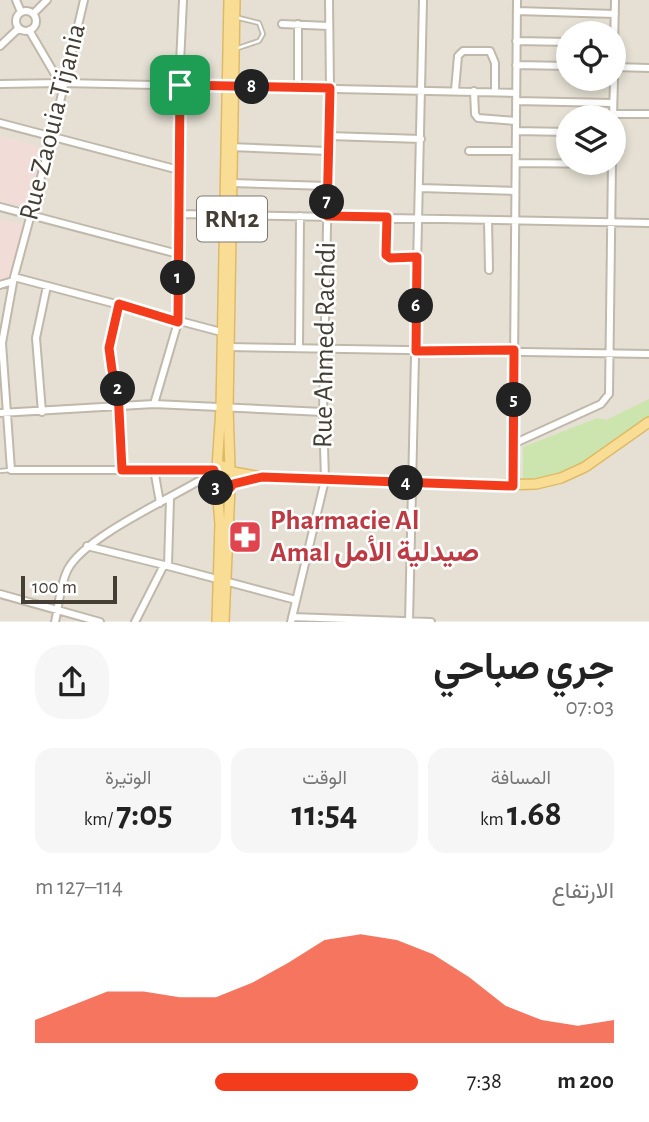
<!DOCTYPE html>
<html lang="ar">
<meta charset="utf-8">
<style>
body{margin:0;font-family:"Alegreya Sans",Vazirmatn,sans-serif;background:#f6f6f6;color:#222;direction:rtl;height:100vh;display:flex;flex-direction:column;font-size:26px;white-space:nowrap}
*{box-sizing:border-box;margin:0}
p{font-size:23px;color:#767676}
.icon{flex:none;width:38px;height:38px;fill:none;stroke:currentColor;stroke-width:2;stroke-linecap:round;stroke-linejoin:round}
.map{position:relative;height:622px;overflow:hidden;direction:ltr}
.sheet{display:flex;flex-direction:column;background:#fff;flex:1}
.sheet>*{flex:none}
.fabs{position:absolute;left:556px;top:21px;display:grid;gap:14px}
.fabs a{display:grid;place-items:center;width:70px;height:70px;border-radius:50%;background:#fff;box-shadow:0 4px 10px #0003;font-size:35px}
.scale{position:absolute;left:21px;bottom:18px;width:96px;box-sizing:border-box;padding-left:7px;border:4px solid #443e35;border-top:0;font-size:19px;line-height:24px;white-space:nowrap;color:#443e35;-webkit-text-stroke:5px #fff;paint-order:stroke}
.pin{position:absolute;display:grid;place-items:center;width:60px;height:60px;color:#fff;margin:-30px;border-radius:14px;box-shadow:0 4px 10px #0006}
.km{position:absolute;width:35px;height:35px;margin:-18px;border-radius:50%;background:#222;color:#fff;font-size:19px;line-height:35px;text-align:center}
.round{display:grid;place-items:center;flex:none;width:74px;height:74px;border-radius:28px;background:#f6f6f6}
.overview{display:flex;align-items:center;justify-content:space-between;height:119px;padding:0 35px}
h1{font-size:38px;font-weight:700;line-height:52px}
.metrics{display:grid;grid-template-columns:repeat(3,1fr);gap:10px;height:119px;padding:7px 35px}
.metrics div{display:grid;align-content:center;border-radius:18px;background:#f6f6f6;text-align:center}
.metrics b{font-size:35px;font-weight:700}
.metrics small{font-size:19px;font-weight:400}
.metrics p{font-size:19px}
.chart{height:196px;padding:14px 35px}
.chart p{display:flex;justify-content:space-between}
.chart svg{width:100%;height:126px;margin-top:7px;fill:#f23c1c;opacity:.7}
ul{padding:0 35px;list-style:none;font-size:23px}
li{display:grid;grid-template-columns:112px 84px 1fr;align-items:center;height:52px}
li i{height:18px;border-radius:9px;background:#f23c1c}
.map>svg:first-child{display:block}
.residential{fill:#e5e0d3;fill-rule:evenodd}
.medical{fill:#f2dcd8}
.green{fill:#cce5af}
.lines{fill:none;stroke-linecap:round;stroke-linejoin:round}
.lane-casing{stroke:#c0b8ab;stroke-width:6}
.street-casing{stroke:#c0b8ab;stroke-width:10}
.primary-casing{stroke:#dfba66;stroke-width:12}
.lane{stroke:#fff;stroke-width:2.5}
.street{stroke:#fff;stroke-width:6}
.primary{stroke:#fadd95;stroke-width:9}
.route-casing{stroke:#fff;stroke-width:14}
.route{stroke:#f23c1c;stroke-width:9}
.labels{text-anchor:middle;dominant-baseline:central;stroke-width:5;stroke-linejoin:round;paint-order:stroke}
.shield{fill:#fff;stroke:#7c7872;stroke-width:2}
.shield-label{font-size:26px;font-weight:bold;fill:#443e35}
.street-label{font-size:28px;fill:#443e35;stroke:#fff}
.health-label{font-size:28px;font-weight:bold;fill:#be3a42;stroke:#fff;text-anchor:start}
</style>
<div class="map">
<svg width="649" height="622" viewBox="0 0 649 622">
<rect width="100%" height="100%" fill="#f2eee5"/>
<path class="residential" d="M 0,0 L 649,0 L 649,621 L 0,621 ZM 569,33 L 614,33 L 614,79 L 569,79 ZM 569,117 L 614,117 L 614,163 L 569,163 Z"/>
<path class="medical" d="M 0,136 L 45,148 L 30,208 L 0,201 Z
M 0,219 L 26,226 L 11,279 L 0,283 Z"/>
<path class="green" d="M 649,399 L 649,420 L 574,471 L 546,479 L 523,480 L 523,447 L 597,418 L 606,420 Z"/>
<g class="lines">
<defs>
<path id="lane" d="M 235,49 L 259,41 L 263,34 L 259,23 L 239,18
M 0,471 L 11,470"/>
<path id="street" d="M 16,0 L 21,12
M 84,0 L 52,136 L 14,277 L 2,343 L 11,470 L 214,470
M 517,11 L 615,14
M16 21a10 10 0 1 1 20 0a10 10 0 1 1-20 0Z
M 33,14 L 47,0
M 282,24 L 329,26
M 298,24 L 298,87
M 29,30 L 60,83 L 63,83 L 516,93
M 516,41 L 569,42
M 0,46 L 19,28
M 614,48 L 615,0
M 516,65 L 569,66
M 614,67 L 649,68
M 0,84 L 60,83
M 455,90 L 458,56 L 463,51 L 490,51 L 495,63 L 495,92
M 474,91 L 475,114 L 478,118 L 516,121
M 516,101 L 613,103
M 613,114 L 649,114
M 613,117 L 614,79
M 0,123 L 179,170
M 516,131 L 569,132
M 329,136 L 421,139
M 229,147 L 328,151
M 469,151 L 516,151
M 516,163 L 612,164
M 232,183 L 328,186
M 420,188 L 515,191
M 0,207 L 178,254
M 179,214 L 649,223
M 387,217 L 386,255 L 390,258 L 417,257
M 488,220 L 489,270
M 14,277 L 225,333
M 0,285 L 13,281
M 119,305 L 109,348 L 112,370 L 118,389 L 122,470
M 228,347 L 649,354
M 299,348 L 300,216
M 154,404 L 178,322 L 179,85 L 183,0
M 42,412 L 36,338 L 47,286
M 0,413 L 154,404 L 323,412
M 513,444 L 601,404 L 609,394 L 612,163
M 154,469 L 160,503
M 513,486 L 517,0
M 170,498 L 168,566 L 296,600
M 87,546 L 168,566
M 0,594 L 100,622
M 292,617 L 431,622
M 55,622 C 59,605 60,584 68,569 C 86,535 177,496 212,473
M 135,622 L 164,565
M 291,622 L 325,480 L 323,412 L 330,88 L 329,0
M 409,622 L 423,0"/>
<path id="primary" d="M 217,468 L 221,408 L 229,0
M 230,469 L 228,408 L 235,0
M 233,472 L 235,480 L 230,488 L 221,490 L 213,484 L 212,473 L 217,468 L 223,466 L 233,472 L 262,477 L 494,485 L 536,484 L 561,478 L 585,467 L 649,422
M 217,488 L 220,524 L 217,622
M 224,622 L 230,488"/>
</defs>
<use href="#lane" class="lane-casing"/>
<use href="#street" class="street-casing"/>
<use href="#primary" class="primary-casing"/>
<use href="#lane" class="lane"/>
<use href="#street" class="street"/>
<use href="#primary" class="primary"/>
</g>
<g class="lines">
<defs>
<path id="route" d="M 180,85 L 330,88 L 327,216 L 387,217 L 386,255 L 390,258 L 417,257 L 416,351 L 514,350 L 513,486 L 262,477 L 233,484 L 230,488 L 221,490 C 212,486 209,478 214,470 L 122,470 L 118,390 L 112,370 L 109,348 L 119,304 L 178,322 Z"/>
</defs>
<use href="#route" class="route-casing"/>
<use href="#route" class="route"/>
</g>
<defs>
<symbol id="pharmacy-square" viewBox="-11 -11 22 22"><rect x="-9" y="-9" width="18" height="18" rx="4" fill="#e0444e" stroke="#fff"/><path d="M-2-6h4v4h4v4h-4v4h-4v-4h-4v-4h4Z" fill="#fff"/></symbol>
</defs>
<g fill-rule="evenodd">
<use href="#pharmacy-square" x="226" y="518" width="38" height="38"/>
</g>
<g class="labels">
<rect class="shield" x="197" y="196.5" width="70" height="45" rx="5"/>
<g class="shield-label">
<text x="232" y="219">RN12</text>
</g>
<g class="street-label">
<text transform="translate(53 122) rotate(-76)">Rue Zaouia Tijania</text>
<text transform="translate(325 345) rotate(-89)">Rue Ahmed Rachdi</text>
</g>
<g class="health-label">
<text x="270" y="521">Pharmacie Al<tspan x="270" dy="32">Amal صيدلية الأمل</tspan></text>
</g>
</g>
</svg>
<div class="fabs">
<a><svg class="icon" aria-label="locate" viewBox="0 0 24 24"><circle cx="12" cy="12" r="6"/><path d="M12 2v4M12 18v4M2 12h4M18 12h4"/></svg></a>
<a><svg class="icon" aria-label="layers" viewBox="0 0 24 24"><path d="M12 4l9 5-9 5-9-5zM3 14l9 5 9-5"/></svg></a>
</div>
<div class="scale">100 m</div>
<div class="pin" style="left:180px;top:85px;background:#1e9e55"><svg class="icon" aria-label="arrive" viewBox="0 0 24 24"><path d="M6 21V4h12l-3 4 3 4H6"/></svg></div>
<b class="km" style="left:178px;top:278px">1</b>
<b class="km" style="left:118px;top:389px">2</b>
<b class="km" style="left:216px;top:488px">3</b>
<b class="km" style="left:406px;top:483px">4</b>
<b class="km" style="left:514px;top:400px">5</b>
<b class="km" style="left:416px;top:306px">6</b>
<b class="km" style="left:327px;top:202px">7</b>
<b class="km" style="left:252px;top:87px">8</b>
</div>
<section class="sheet">
<div class="overview"><div><h1>جري صباحي</h1><p>07:03</p></div><a class="round"><svg class="icon" aria-label="share" viewBox="0 0 24 24"><path d="M12 15V3M7 8l5-5 5 5M5 13v7h14v-7"/></svg></a></div>
<div class="metrics">
<div><p>المسافة</p><b>1.68<small> km</small></b></div>
<div><p>الوقت</p><b>11:54</b></div>
<div><p>الوتيرة</p><b>7:05<small> /km</small></b></div>
</div>
<div class="chart"><p><span>الارتفاع</span>114–127 m</p>
<svg viewBox="0 0 160 44" preserveAspectRatio="none"><path d="M0 44V36L10 31L20 26L30 26L40 28L50 28L60 23L70 16L80 8L90 6L100 8L110 13L120 21L130 31L140 36L150 38L160 36V44z"/></svg>
</div>
<ul>
<li><b>200 m</b>7:38<i style="width:53%"></i></li>
</ul>
</section>
